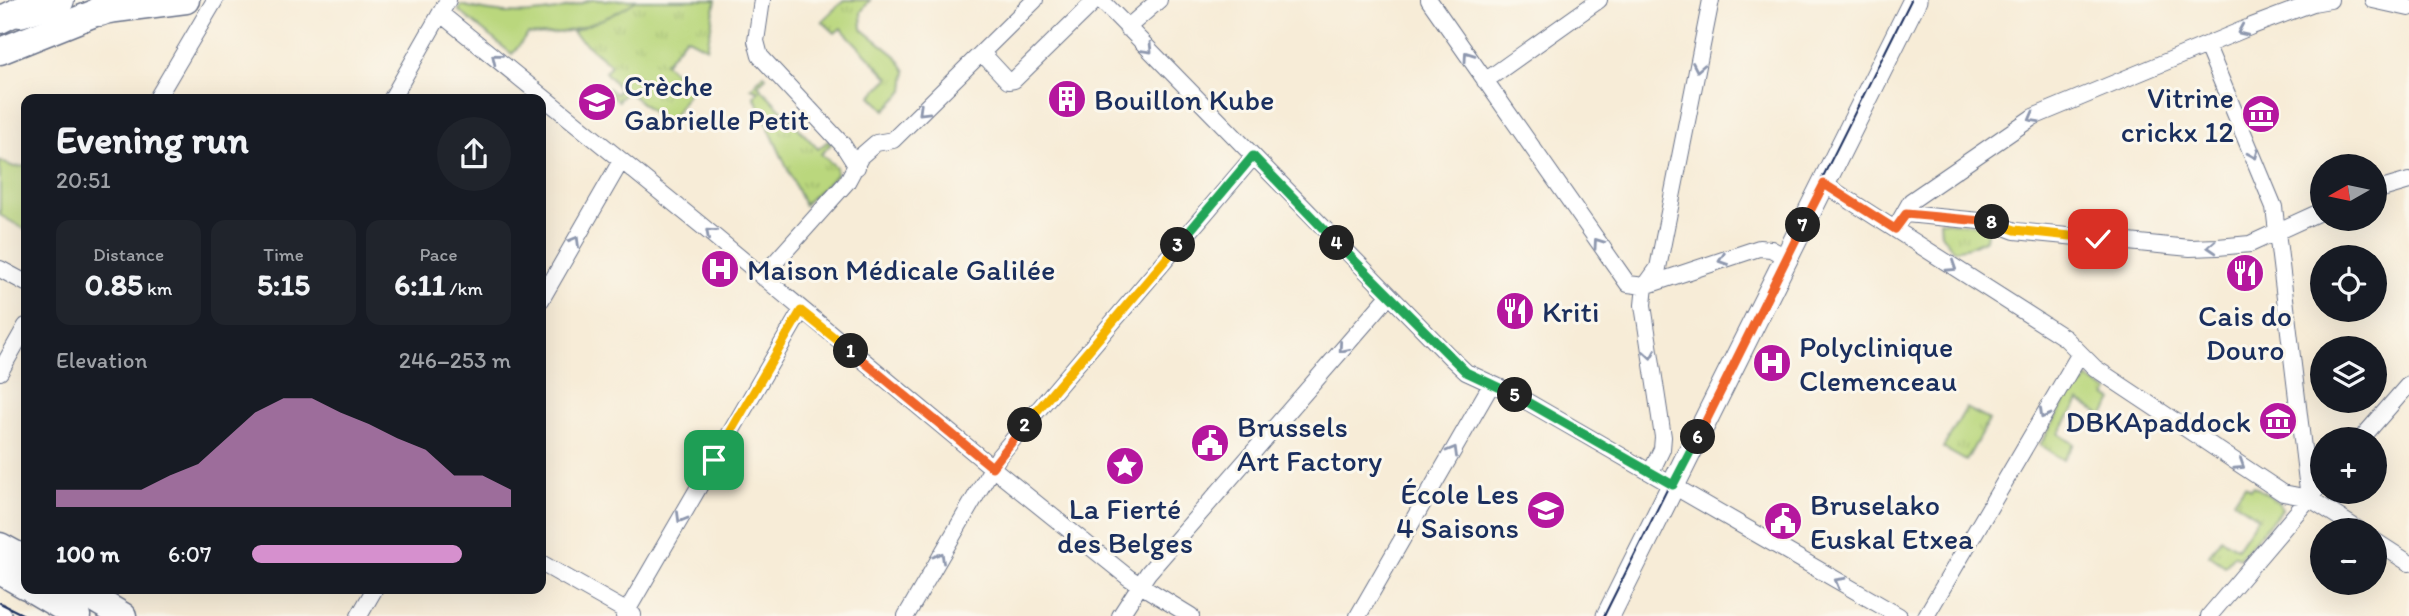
<!DOCTYPE html>
<meta charset="utf-8">
<style>
body{margin:0;font-family:Itim,sans-serif;background:#20242c;color:#f1f3f6;height:100vh;display:flex;flex-direction:column;font-size:26px;white-space:nowrap}
*{box-sizing:border-box;margin:0}
p{font-size:23px;color:#9ea1a6}
.icon{flex:none;width:38px;height:38px;fill:none;stroke:currentColor;stroke-width:2;stroke-linecap:round;stroke-linejoin:round}
.map{position:relative;flex:1;overflow:hidden}
.side{position:absolute;left:21px;top:94px;width:525px;height:500px;display:flex;flex-direction:column;background:#171b24;border-radius:14px;box-shadow:0 7px 28px #0002}
.side>*{flex:none}
.needle{width:46px;rotate:261deg}
.fabs{position:absolute;left:2310px;top:154px;display:grid;gap:14px}
.fabs a{display:grid;place-items:center;width:77px;height:77px;border-radius:50%;background:#171b24;box-shadow:0 7px 28px #0002;font-size:35px}
.pin{position:absolute;display:grid;place-items:center;width:60px;height:60px;color:#fff;margin:-30px;border-radius:14px;box-shadow:0 4px 10px #0006}
.km{position:absolute;width:35px;height:35px;margin:-18px;border-radius:50%;background:#222;color:#fff;font-size:19px;line-height:35px;text-align:center}
.round{display:grid;place-items:center;flex:none;width:74px;height:74px;border-radius:37px;background:#20242c}
.overview{display:flex;align-items:center;justify-content:space-between;height:119px;padding:0 35px}
h1{font-size:38px;font-weight:800;line-height:52px}
.stats{display:grid;grid-template-columns:repeat(3,1fr);gap:10px;height:119px;padding:7px 35px}
.stats div{display:grid;align-content:center;border-radius:14px;background:#20242c;text-align:center}
.stats b{font-size:30px;font-weight:800}
.stats small{font-size:19px;font-weight:400}
.stats p{font-size:19px}
.chart{height:196px;padding:14px 35px}
.chart p{display:flex;justify-content:space-between}
.chart svg{width:100%;height:126px;margin-top:7px;fill:#d690ce;opacity:.7}
ul{padding:0 35px;list-style:none;font-size:23px}
li{display:grid;grid-template-columns:112px 84px 1fr;align-items:center;height:52px}
li i{height:18px;border-radius:9px;background:#d690ce}
.map>svg:first-child{display:block}
.grass{fill:url(#grass-tufts);stroke:#6a836e;stroke-width:2}
.garden{fill:#bad77d;stroke:#6a836e;stroke-width:2}
.lines{fill:none;stroke-linecap:round;stroke-linejoin:round}
.street-casing{stroke:#687188;stroke-width:18}
.secondary-casing{stroke:#687188;stroke-width:25}
.primary-casing{stroke:#687188;stroke-width:29}
.highway-casing{stroke:#687188;stroke-width:32}
.street{stroke:#fff;stroke-width:16}
.secondary{stroke:#fff;stroke-width:23}
.primary{stroke:#fff;stroke-width:26}
.highway{stroke:#fff;stroke-width:30}
.tram{stroke:#1b2f5e;stroke-width:2}
.oneway{stroke:#8d97ae}
.split-1-casing{stroke:#fff;stroke-width:14}
.split-2-casing{stroke:#fff;stroke-width:14}
.split-3-casing{stroke:#fff;stroke-width:14}
.split-4-casing{stroke:#fff;stroke-width:14}
.split-5-casing{stroke:#fff;stroke-width:14}
.split-6-casing{stroke:#fff;stroke-width:14}
.split-7-casing{stroke:#fff;stroke-width:14}
.split-8-casing{stroke:#fff;stroke-width:14}
.split-9-casing{stroke:#fff;stroke-width:14}
.split-1{stroke:#f5b400;stroke-width:9}
.split-2{stroke:#f0652b;stroke-width:9}
.split-3{stroke:#f5b400;stroke-width:9}
.split-4{stroke:#22a559;stroke-width:9}
.split-5{stroke:#22a559;stroke-width:9}
.split-6{stroke:#22a559;stroke-width:9}
.split-7{stroke:#f0652b;stroke-width:9}
.split-8{stroke:#f0652b;stroke-width:9}
.split-9{stroke:#f5b400;stroke-width:9}
.labels{text-anchor:middle;dominant-baseline:central;stroke-width:6;stroke-linejoin:round;paint-order:stroke}
.poi-label{font-size:30px;fill:#1b2f5e;stroke:#fbf7ec;text-anchor:start}
</style>
<div class="map">
<svg width="2409" height="616" viewBox="0 0 2409 616">
<defs>
<pattern id="grass-tufts" width="24" height="20" patternUnits="userSpaceOnUse" patternTransform="scale(1.75)"><rect width="24" height="20" fill="#bad77d"/><path d="M3 7l-1-3M5 7V3M7 7l1-3M15 17l-1-3M17 17v-4M19 17l1-3" fill="none" stroke="#9fb96e"/></pattern>
</defs>
<rect width="100%" height="100%" fill="#fbf7ec"/>
<filter id="ink" filterUnits="userSpaceOnUse"><feTurbulence type="fractalNoise" baseFrequency=".0143" numOctaves="2"/><feDisplacementMap in="SourceGraphic" scale="14" xChannelSelector="R" yChannelSelector="G"/><feConvolveMatrix kernelMatrix="1 2 1 2 8 2 1 2 1" color-interpolation-filters="sRGB"/></filter>
<filter id="wash" filterUnits="userSpaceOnUse"><feTurbulence type="fractalNoise" baseFrequency=".00686" numOctaves="4" result="noise"/><feDisplacementMap in="SourceGraphic" scale="28" xChannelSelector="R" yChannelSelector="G"/><feGaussianBlur stdDeviation="1.57" result="paint"/><feColorMatrix in="noise" values="0 0 0 0 0 0 0 0 0 0 0 0 0 0 0 0 0 1.4 0 .05"/><feComposite in="paint" operator="in"/></filter>
<g filter="url(#wash)">
<rect width="100%" height="100%" fill="#f7ecd7"/>
<path class="grass" d="M 637,0 L 716,0 L 707,48 L 686,37 L 665,63 L 691,88 L 668,125 L 627,91 L 618,101 L 605,91 L 608,88 L 615,94 L 620,89 L 605,72 L 611,65 L 572,32 Z
M 844,0 L 870,0 L 861,12 L 862,29 L 896,56 L 906,71 L 904,91 L 885,110 L 871,96 L 889,78 L 841,28 L 835,33 L 822,21 Z
M 764,74 L 766,77 L 758,85 L 818,149 L 828,141 L 831,144 L 821,154 L 836,167 L 836,175 L 804,205 L 754,96 L 759,91 L 751,88 Z
M 1940,221 L 1988,226 L 1986,239 L 1969,247 L 1953,250 L 1941,234 Z
M 2087,378 L 2109,392 L 2106,396 L 2113,400 L 2103,416 L 2079,401 L 2059,434 L 2074,444 L 2063,460 L 2040,445 L 2077,381 L 2083,385 Z
M 1966,408 L 1989,420 L 1966,461 L 1943,448 Z
M 2245,485 L 2251,489 L 2254,486 L 2279,502 L 2282,509 L 2239,558 L 2234,555 L 2225,566 L 2209,555 L 2221,538 L 2237,548 L 2258,517 L 2234,501 Z"/>
<path class="garden" d="M 591,0 L 637,0 C 608,20 564,38 528,34 L 512,54 L 459,11 L 461,5 C 506,17 547,17 591,0 Z
M 0,161 L 14,167 L 26,166 L 26,230 L 0,215 Z"/>
</g>
<g filter="url(#ink)">
<g class="lines">
<defs>
<path id="street" d="M 762,0 L 756,41 L 760,56 L 843,145 L 857,167
M 1101,0 L 1452,359 L 1466,372 L 1514,394 L 1899,616
M 1429,0 L 1628,284 L 1645,286 L 1759,248 L 1771,249 L 1787,258
M 2373,0 L 2409,8
M 441,14 L 702,226 L 1001,475 L 1129,578 L 1191,616
M 1127,28 L 1159,0
M 2207,46 L 2274,207 L 2309,498
M 982,53 L 1008,81 L 1014,80 L 1096,0
M 1485,81 L 1599,0
M 156,100 L 215,0
M 391,100 L 448,0
M 1824,184 L 2065,338 L 2095,368 L 2283,493 L 2309,498 L 2359,530
M 2375,191 L 2409,181
M 1906,214 L 1991,222 L 2015,231 L 2190,248 L 2218,247 L 2250,244 L 2322,211
M 1895,229 L 1911,201 L 2033,117 L 2252,26 L 2313,3 L 2330,0
M 0,269 L 26,283
M 762,277 L 847,182 L 861,156 L 876,143 L 893,140 L 1035,0
M 1645,286 L 1658,268 L 1711,0
M 1645,286 L 1643,305 L 1663,437 L 1662,449 L 1651,472
M 541,300 L 621,161
M 0,372 L 26,326
M 2361,439 L 2409,384
M 2375,541 L 2409,563
M 541,563 L 633,615
M 0,611 L 4,616
M 359,616 L 374,590
M 624,616 L 801,311
M 906,616 L 999,456 L 1253,157
M 1120,616 L 1148,573 L 1388,297
M 1358,616 L 1491,385
M 1926,616 L 2079,355
M 2209,616 L 2322,483"/>
<path id="secondary" d="M 1608,616 L 1915,0"/>
<path id="primary" d="M 0,20 L 39,1
M 0,51 L 100,11 L 186,0
M 0,546 L 26,560
M 0,571 L 26,586
M 33,590 L 77,616
M 79,590 L 123,616"/>
<path id="highway" d="M 100,11 L 127,0
M 20,12 L 59,0"/>
</defs>
<use href="#street" class="street-casing"/>
<use href="#secondary" class="secondary-casing"/>
<use href="#primary" class="primary-casing"/>
<use href="#highway" class="highway-casing"/>
<use href="#street" class="street"/>
<use href="#secondary" class="secondary"/>
<use href="#primary" class="primary"/>
<use href="#highway" class="highway"/>
<path class="tram" d="M 0,603 L 26,616
M 1604,616 L 1911,0"/>
</g>
<defs><path id="oneway-chevron" d="M-2-3.5L2.5 0L-2 3.5" fill="none" stroke-width="1.6" stroke-linecap="round" stroke-linejoin="round" transform="scale(1.75)"/></defs>
<g class="oneway">
<use href="#oneway-chevron" transform="translate(2242 31) rotate(156)"/>
<use href="#oneway-chevron" transform="translate(1148 49) rotate(46)"/>
<use href="#oneway-chevron" transform="translate(1468 56) rotate(-125)"/>
<use href="#oneway-chevron" transform="translate(496 58) rotate(-141)"/>
<use href="#oneway-chevron" transform="translate(1698 67) rotate(101)"/>
<use href="#oneway-chevron" transform="translate(923 111) rotate(136)"/>
<use href="#oneway-chevron" transform="translate(2033 118) rotate(151)"/>
<use href="#oneway-chevron" transform="translate(2254 154) rotate(67)"/>
<use href="#oneway-chevron" transform="translate(710 233) rotate(-139)"/>
<use href="#oneway-chevron" transform="translate(575 241) rotate(-60)"/>
<use href="#oneway-chevron" transform="translate(1598 243) rotate(-125)"/>
<use href="#oneway-chevron" transform="translate(2212 247) rotate(177)"/>
<use href="#oneway-chevron" transform="translate(1723 260) rotate(161)"/>
<use href="#oneway-chevron" transform="translate(1952 267) rotate(33)"/>
<use href="#oneway-chevron" transform="translate(1343 348) rotate(131)"/>
<use href="#oneway-chevron" transform="translate(1650 354) rotate(81)"/>
<use href="#oneway-chevron" transform="translate(2044 414) rotate(120)"/>
<use href="#oneway-chevron" transform="translate(1453 451) rotate(-60)"/>
<use href="#oneway-chevron" transform="translate(2240 465) rotate(33)"/>
<use href="#oneway-chevron" transform="translate(681 518) rotate(120)"/>
<use href="#oneway-chevron" transform="translate(940 557) rotate(-60)"/>
<use href="#oneway-chevron" transform="translate(1839 582) rotate(-150)"/>
</g>
</g>
<g class="lines" filter="url(#ink)">
<defs>
<path id="split-1" d="M 714,460 L 801,311 L 851,351"/>
<path id="split-2" d="M 851,351 L 992,467 L 1025,425"/>
<path id="split-3" d="M 1025,425 L 1178,245"/>
<path id="split-4" d="M 1178,245 L 1253,156 L 1337,243"/>
<path id="split-5" d="M 1337,243 L 1466,372 L 1515,395"/>
<path id="split-6" d="M 1515,395 L 1673,485 L 1698,437"/>
<path id="split-7" d="M 1698,437 L 1803,225"/>
<path id="split-8" d="M 1803,225 L 1824,184 L 1895,229 L 1906,214 L 1992,222"/>
<path id="split-9" d="M 1992,222 L 2015,230 L 2098,239"/>
</defs>
<use href="#split-1" class="split-1-casing"/>
<use href="#split-2" class="split-2-casing"/>
<use href="#split-3" class="split-3-casing"/>
<use href="#split-4" class="split-4-casing"/>
<use href="#split-5" class="split-5-casing"/>
<use href="#split-6" class="split-6-casing"/>
<use href="#split-7" class="split-7-casing"/>
<use href="#split-8" class="split-8-casing"/>
<use href="#split-9" class="split-9-casing"/>
<use href="#split-1" class="split-1"/>
<use href="#split-2" class="split-2"/>
<use href="#split-3" class="split-3"/>
<use href="#split-4" class="split-4"/>
<use href="#split-5" class="split-5"/>
<use href="#split-6" class="split-6"/>
<use href="#split-7" class="split-7"/>
<use href="#split-8" class="split-8"/>
<use href="#split-9" class="split-9"/>
</g>
<defs>
<symbol id="building-disc" viewBox="-11 -11 22 22"><circle r="9.5" fill="#b5179e" stroke="#fbf7ec"/><path d="M-4-6H4V6H1V3H-1V6H-4ZM-2.5-4.3h1.7v1.8h-1.7ZM.8-4.3h1.7v1.8H.8ZM-2.5-1h1.7V.8h-1.7ZM.8-1h1.7V.8H.8Z" fill="#fff"/></symbol>
<symbol id="school-disc" viewBox="-11 -11 22 22"><circle r="9.5" fill="#b5179e" stroke="#fbf7ec"/><path d="M0-5L7-2L0 1L-7-2ZM-4 1L0 2.5L4 1V4Q0 6-4 4Z" fill="#fff"/></symbol>
<symbol id="museum-disc" viewBox="-11 -11 22 22"><circle r="9.5" fill="#b5179e" stroke="#fbf7ec"/><path d="M0-6L6-3V-2H-6V-3ZM-5-1h2V3h-2ZM-1-1h2V3h-2ZM3-1h2V3H3ZM-6 4H6V6H-6Z" fill="#fff"/></symbol>
<symbol id="hospital-disc" viewBox="-11 -11 22 22"><circle r="9.5" fill="#b5179e" stroke="#fbf7ec"/><path d="M-5-5h3v3.5h4V-5h3V5h-3V1.5h-4V5h-3Z" fill="#fff"/></symbol>
<symbol id="restaurant-disc" viewBox="-11 -11 22 22"><circle r="9.5" fill="#b5179e" stroke="#fbf7ec"/><path d="M-5-6h1v4h1v-4h1v4h1v-4h1v5L-1.5 .5V6h-2V.5L-5-1ZM5-6V6H3V1.5H1.5Q1.5-4 5-6Z" fill="#fff"/></symbol>
<symbol id="civic-disc" viewBox="-11 -11 22 22"><circle r="9.5" fill="#b5179e" stroke="#fbf7ec"/><path d="M-.6-6.5H3V-4.5H.6V-3L4-1V1h2V6H-6V1h2V-1L-.6-3ZM-1.2 2.5V6h2.4V2.5Z" fill="#fff"/></symbol>
<symbol id="sight-disc" viewBox="-11 -11 22 22"><circle r="9.5" fill="#b5179e" stroke="#fbf7ec"/><path d="M0-6L1.8-2.2L6-1.7L2.9 1.2L3.7 5.4L0 3.3L-3.7 5.4L-2.9 1.2L-6-1.7L-1.8-2.2Z" fill="#fff"/></symbol>
</defs>
<g fill-rule="evenodd">
<use href="#building-disc" x="1045" y="77" width="44" height="44"/>
<use href="#school-disc" x="575" y="80" width="44" height="44"/>
<use href="#museum-disc" x="2239" y="92" width="44" height="44"/>
<use href="#hospital-disc" x="698" y="247" width="44" height="44"/>
<use href="#restaurant-disc" x="2223" y="251" width="44" height="44"/>
<use href="#restaurant-disc" x="1493" y="289" width="44" height="44"/>
<use href="#hospital-disc" x="1750" y="341" width="44" height="44"/>
<use href="#museum-disc" x="2256" y="399" width="44" height="44"/>
<use href="#civic-disc" x="1188" y="421" width="44" height="44"/>
<use href="#sight-disc" x="1103" y="444" width="44" height="44"/>
<use href="#school-disc" x="1524" y="488" width="44" height="44"/>
<use href="#civic-disc" x="1761" y="499" width="44" height="44"/>
</g>
<g class="labels">
<g class="poi-label">
<text x="624" y="85">Crèche<tspan x="624" dy="34">Gabrielle Petit</tspan></text>
<text x="2234" y="97" text-anchor="end">Vitrine<tspan x="2234" dy="34">crickx 12</tspan></text>
<text x="1094" y="99">Bouillon Kube</text>
<text x="747" y="269">Maison Médicale Galilée</text>
<text x="1542" y="311">Kriti</text>
<text x="2245" y="315" text-anchor="middle">Cais do<tspan x="2245" dy="34">Douro</tspan></text>
<text x="1799" y="346">Polyclinique<tspan x="1799" dy="34">Clemenceau</tspan></text>
<text x="2251" y="421" text-anchor="end">DBKApaddock</text>
<text x="1237" y="426">Brussels<tspan x="1237" dy="34">Art Factory</tspan></text>
<text x="1519" y="493" text-anchor="end">École Les<tspan x="1519" dy="34">4 Saisons</tspan></text>
<text x="1810" y="504">Bruselako<tspan x="1810" dy="34">Euskal Etxea</tspan></text>
<text x="1125" y="508" text-anchor="middle">La Fierté<tspan x="1125" dy="34">des Belges</tspan></text>
</g>
</g>
</svg>
<div class="fabs">
<a><svg class="needle" viewBox="-14 -14 28 28"><path d="M0-13l5 13h-10z" fill="#e53935"/><path d="M0 13l5-13h-10z" fill="#9ea1a6"/></svg></a>
<a><svg class="icon" aria-label="locate" viewBox="0 0 24 24"><circle cx="12" cy="12" r="6"/><path d="M12 2v4M12 18v4M2 12h4M18 12h4"/></svg></a>
<a><svg class="icon" aria-label="layers" viewBox="0 0 24 24"><path d="M12 4l9 5-9 5-9-5zM3 14l9 5 9-5"/></svg></a>
<a>+</a>
<a>−</a>
</div>
<div class="pin" style="left:714px;top:460px;background:#1e9e55"><svg class="icon" aria-label="arrive" viewBox="0 0 24 24"><path d="M6 21V4h12l-3 4 3 4H6"/></svg></div>
<div class="pin" style="left:2098px;top:239px;background:#d93025"><svg class="icon" aria-label="check" viewBox="0 0 24 24"><path d="M5 12l5 5 9-10"/></svg></div>
<b class="km" style="left:851px;top:351px">1</b>
<b class="km" style="left:1025px;top:425px">2</b>
<b class="km" style="left:1178px;top:245px">3</b>
<b class="km" style="left:1337px;top:243px">4</b>
<b class="km" style="left:1515px;top:395px">5</b>
<b class="km" style="left:1698px;top:437px">6</b>
<b class="km" style="left:1803px;top:225px">7</b>
<b class="km" style="left:1992px;top:222px">8</b>
<section class="side">
<div class="overview"><div><h1>Evening run</h1><p>20:51</p></div><a class="round"><svg class="icon" aria-label="share" viewBox="0 0 24 24"><path d="M12 15V3M7 8l5-5 5 5M5 13v7h14v-7"/></svg></a></div>
<div class="stats">
<div><p>Distance</p><b>0.85<small> km</small></b></div>
<div><p>Time</p><b>5:15</b></div>
<div><p>Pace</p><b>6:11<small> /km</small></b></div>
</div>
<div class="chart"><p><span>Elevation</span>246–253 m</p>
<svg viewBox="0 0 160 44" preserveAspectRatio="none"><path d="M0 44V38L10 38L20 38L30 38L40 33L50 29L60 20L70 11L80 6L90 6L100 11L110 15L120 20L130 24L140 33L150 33L160 38V44z"/></svg>
</div>
<ul>
<li><b>100 m</b>6:07<i style="width:81%"></i></li>
</ul>
</section>
</div>
